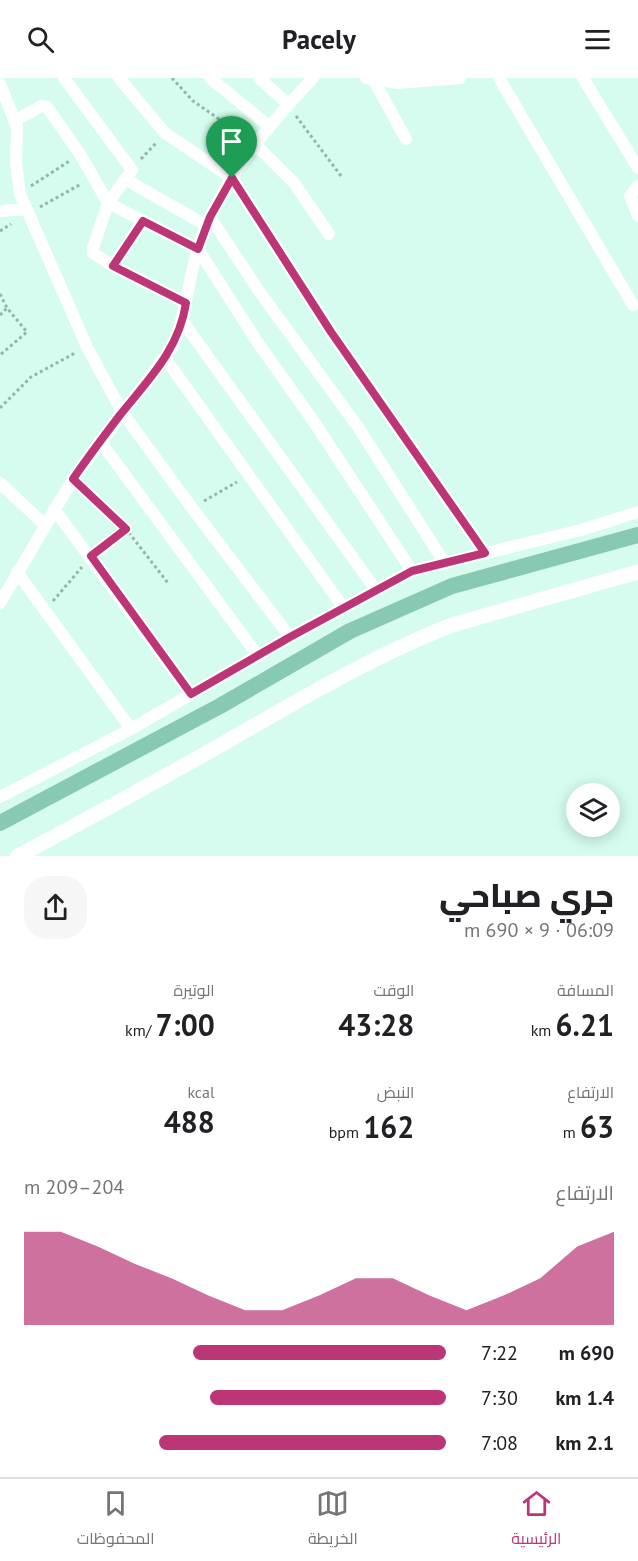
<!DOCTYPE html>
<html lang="ar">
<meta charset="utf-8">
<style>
body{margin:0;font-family:"PT Sans",Cairo,sans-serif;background:#f6f6f6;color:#202124;direction:rtl;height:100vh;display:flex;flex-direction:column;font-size:22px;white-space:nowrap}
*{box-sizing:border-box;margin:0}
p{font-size:20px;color:#757577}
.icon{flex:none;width:33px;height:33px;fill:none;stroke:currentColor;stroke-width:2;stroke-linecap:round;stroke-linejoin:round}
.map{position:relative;height:778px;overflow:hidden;direction:ltr}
.details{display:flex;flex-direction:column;background:#fff;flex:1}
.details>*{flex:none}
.fabs{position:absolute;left:566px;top:705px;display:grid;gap:12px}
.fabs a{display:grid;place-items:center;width:54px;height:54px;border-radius:50%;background:#fff;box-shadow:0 3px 15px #0003;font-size:30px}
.pin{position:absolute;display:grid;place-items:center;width:51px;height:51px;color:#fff;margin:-62px -26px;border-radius:50% 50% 50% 0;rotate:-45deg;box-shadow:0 0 6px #0007}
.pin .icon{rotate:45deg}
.round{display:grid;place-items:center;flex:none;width:63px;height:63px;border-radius:24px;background:#f6f6f6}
.overview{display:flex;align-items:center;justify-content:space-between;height:102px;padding:0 24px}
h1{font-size:33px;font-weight:800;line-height:45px}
.stats{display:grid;grid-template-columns:repeat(3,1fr);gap:9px;height:102px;padding:6px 24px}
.stats div{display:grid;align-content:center}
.stats b{font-size:30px;font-weight:800}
.stats small{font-size:16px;font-weight:400}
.stats p{font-size:16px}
.chart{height:168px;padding:12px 24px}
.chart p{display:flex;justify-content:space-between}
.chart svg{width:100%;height:108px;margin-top:6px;fill:#bc3677;opacity:.7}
ul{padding:0 24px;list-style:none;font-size:20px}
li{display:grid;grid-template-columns:96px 72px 1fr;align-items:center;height:45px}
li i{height:15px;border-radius:8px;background:#bc3677}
header{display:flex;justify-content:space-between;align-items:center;height:78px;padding:0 24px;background:#fff;font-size:27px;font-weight:800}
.tabs{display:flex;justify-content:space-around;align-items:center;height:84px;border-top:2px solid #e0e0e0;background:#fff;font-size:16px;color:#757577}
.tabs a{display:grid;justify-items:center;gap:3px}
.tabs .current{color:#bc3677}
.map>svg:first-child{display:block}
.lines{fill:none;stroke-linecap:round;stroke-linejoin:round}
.canal{stroke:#88c9b4;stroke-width:16}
.path{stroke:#96b5aa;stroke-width:3;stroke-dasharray:3 3;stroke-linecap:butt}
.minor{stroke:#fff;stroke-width:12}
.tertiary{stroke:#fff;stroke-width:15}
.route-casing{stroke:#fff;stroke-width:12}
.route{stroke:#bc3677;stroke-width:8}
</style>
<header><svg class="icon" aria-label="menu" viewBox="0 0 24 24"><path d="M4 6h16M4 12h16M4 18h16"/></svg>Pacely<svg class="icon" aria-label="search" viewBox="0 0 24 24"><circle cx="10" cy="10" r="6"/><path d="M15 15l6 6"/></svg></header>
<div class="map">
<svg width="638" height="778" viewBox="0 0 638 778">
<rect width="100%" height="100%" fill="#d5fcee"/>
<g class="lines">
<path class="canal" d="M 0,745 L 220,628 L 350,553 L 452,508 L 638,457"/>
<path class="path" d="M 172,0 L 193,23 L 245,59
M 296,38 L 341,98
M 141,81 L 157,64
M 31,108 L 71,82
M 40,129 L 81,106
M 0,153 L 11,146
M 119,179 L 135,154
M 0,216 L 7,230 L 27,254 L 0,277
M 0,237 L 7,230
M 0,330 L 31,299 L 75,275
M 81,409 L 126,451 L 168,505
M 204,423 L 237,404
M 99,472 L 126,451
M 53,523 L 82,489"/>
<path class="minor" d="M 64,0 L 132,92 L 108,125 L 93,170 L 93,175 L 113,188 L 186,225
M 119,0 L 165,55 L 232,100 L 331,254 L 485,475
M 210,0 L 270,49
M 259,0 L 288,26
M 366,0 L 398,5 L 460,0
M 499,0 L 633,227
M 583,0 L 638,90
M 374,3 L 406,61
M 0,6 L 17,49 L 16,85 L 20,116 L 87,269 L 122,334 L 192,430 L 290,559
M 16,42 L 41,28 L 47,29 L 80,76 L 108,125 L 198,171 L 258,265 L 312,341 L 412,493
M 256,67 L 294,105 L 329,156
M 125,101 L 207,148
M 638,108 L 630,118 L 638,138
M 0,133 L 25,131
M 210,139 L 259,213 L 358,349 L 444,484
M 183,244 L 376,512
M 165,280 L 343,529
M 100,363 L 258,578
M 0,405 L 44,446
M 54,431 L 191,616
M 17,494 L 131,651
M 0,525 L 73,401 L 173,268 C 186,236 188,203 198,170 C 219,105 267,49 313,0
M 0,719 L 131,651 L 290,559 L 412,493 L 581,452 L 638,434"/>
<path class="tertiary" d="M 18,778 C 88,741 157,703 226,664 C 299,622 373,578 452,547 L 638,494"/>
</g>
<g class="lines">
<defs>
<path id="route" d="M 232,100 L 331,254 L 485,475 L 412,493 L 290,559 L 191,616 L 91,478 L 126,451 L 73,401 C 88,379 104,358 120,337 C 148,302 179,272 186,225 L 113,188 L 143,143 L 198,171 L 210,139 Z"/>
</defs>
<use href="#route" class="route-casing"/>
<use href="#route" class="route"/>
</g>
</svg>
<div class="fabs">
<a><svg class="icon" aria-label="layers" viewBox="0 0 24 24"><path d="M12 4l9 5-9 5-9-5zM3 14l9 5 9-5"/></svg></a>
</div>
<div class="pin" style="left:232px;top:100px;background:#1e9e55"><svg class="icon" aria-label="arrive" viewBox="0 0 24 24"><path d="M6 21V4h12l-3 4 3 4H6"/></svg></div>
</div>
<section class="details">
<div class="overview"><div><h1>جري صباحي</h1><p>06:09 · 9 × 690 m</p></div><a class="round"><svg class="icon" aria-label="share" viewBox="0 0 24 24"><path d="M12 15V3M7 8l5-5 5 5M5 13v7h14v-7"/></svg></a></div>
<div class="stats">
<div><p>المسافة</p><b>6.21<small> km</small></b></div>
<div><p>الوقت</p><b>43:28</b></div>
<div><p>الوتيرة</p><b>7:00<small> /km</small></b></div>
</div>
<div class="stats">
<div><p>الارتفاع</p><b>63<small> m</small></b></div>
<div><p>النبض</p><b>162<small> bpm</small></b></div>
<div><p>kcal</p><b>488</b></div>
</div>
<div class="chart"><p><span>الارتفاع</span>204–209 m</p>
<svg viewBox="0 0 160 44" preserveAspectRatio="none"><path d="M0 44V6L10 6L20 12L30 19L40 25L50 32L60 38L70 38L80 32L90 25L100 25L110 32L120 38L130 32L140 25L150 12L160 6V44z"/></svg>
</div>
<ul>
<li><b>690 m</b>7:22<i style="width:60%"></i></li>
<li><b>1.4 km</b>7:30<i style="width:56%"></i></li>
<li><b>2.1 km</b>7:08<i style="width:68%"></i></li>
</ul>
</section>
<nav class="tabs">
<a class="current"><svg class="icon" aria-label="home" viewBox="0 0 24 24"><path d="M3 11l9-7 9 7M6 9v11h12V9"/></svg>الرئيسية</a>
<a><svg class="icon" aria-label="map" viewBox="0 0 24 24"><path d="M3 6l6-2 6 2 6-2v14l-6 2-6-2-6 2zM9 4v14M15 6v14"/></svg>الخريطة</a>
<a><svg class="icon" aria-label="saved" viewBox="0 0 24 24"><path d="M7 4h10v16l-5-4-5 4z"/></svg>المحفوظات</a>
</nav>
